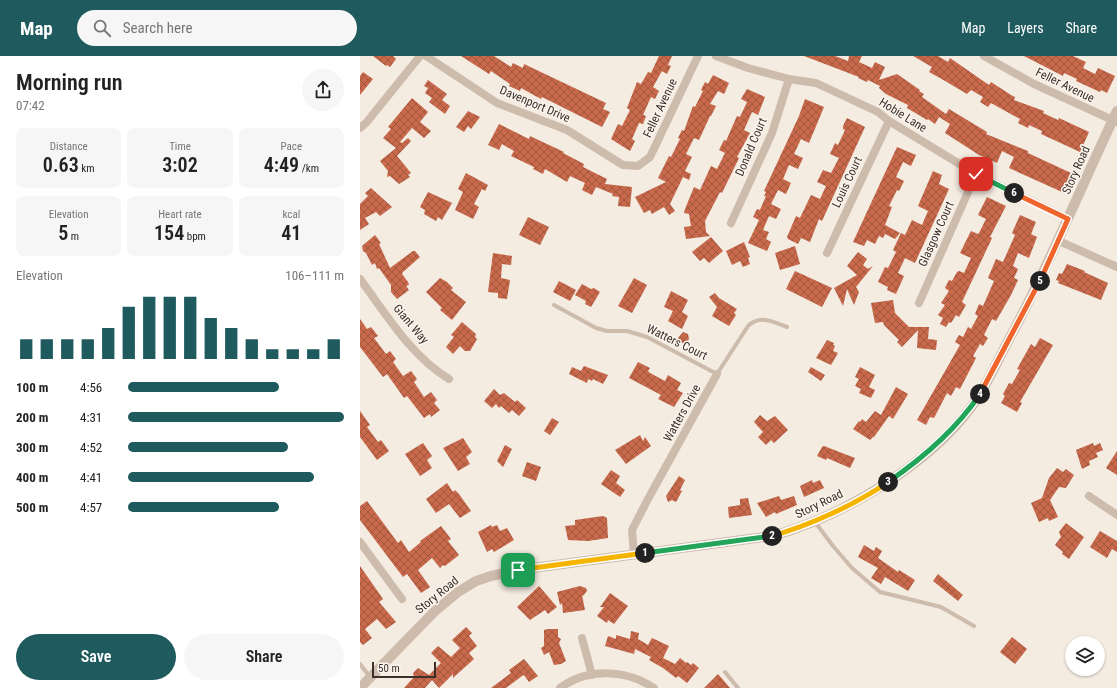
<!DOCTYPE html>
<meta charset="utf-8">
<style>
body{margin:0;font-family:"Roboto Condensed",sans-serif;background:#f6f6f6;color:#222;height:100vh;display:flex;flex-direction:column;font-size:15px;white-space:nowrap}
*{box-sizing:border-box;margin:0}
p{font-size:13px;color:#767676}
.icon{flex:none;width:22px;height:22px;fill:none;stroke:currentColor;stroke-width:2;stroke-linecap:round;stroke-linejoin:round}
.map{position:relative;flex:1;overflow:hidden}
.drawer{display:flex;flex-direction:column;background:#fff;width:360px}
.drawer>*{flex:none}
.tools{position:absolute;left:705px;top:580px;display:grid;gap:8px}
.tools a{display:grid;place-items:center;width:40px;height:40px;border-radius:50%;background:#fff;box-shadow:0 1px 3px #0004;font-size:20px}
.scale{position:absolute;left:12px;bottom:10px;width:64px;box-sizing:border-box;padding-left:4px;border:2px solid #3b302b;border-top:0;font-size:11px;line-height:14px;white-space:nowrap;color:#3b302b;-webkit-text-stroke:3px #fbf5ee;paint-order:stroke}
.pin{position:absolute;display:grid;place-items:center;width:34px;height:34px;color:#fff;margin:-17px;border-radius:8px;box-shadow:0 2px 6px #0006}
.km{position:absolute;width:20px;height:20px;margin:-10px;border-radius:50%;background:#222;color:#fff;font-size:11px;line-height:20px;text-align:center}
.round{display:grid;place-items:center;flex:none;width:42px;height:42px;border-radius:21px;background:#f6f6f6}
.head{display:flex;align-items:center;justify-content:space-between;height:68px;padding:0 16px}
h1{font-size:22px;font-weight:600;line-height:30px}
.metrics{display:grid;grid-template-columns:repeat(3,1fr);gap:6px;height:68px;padding:4px 16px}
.metrics div{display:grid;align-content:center;border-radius:8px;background:#f6f6f6;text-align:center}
.metrics b{font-size:20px;font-weight:600}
.metrics small{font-size:11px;font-weight:400}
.metrics p{font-size:11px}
.chart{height:112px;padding:8px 16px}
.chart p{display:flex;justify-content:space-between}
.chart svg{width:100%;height:72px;margin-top:4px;stroke:#1f5a5e;stroke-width:6}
.cta{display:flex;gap:8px;margin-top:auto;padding:8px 16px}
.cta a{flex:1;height:46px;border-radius:24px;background:#1f5a5e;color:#fff;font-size:16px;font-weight:600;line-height:46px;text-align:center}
.cta a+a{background:#f6f6f6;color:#222}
ul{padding:0 16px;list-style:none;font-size:13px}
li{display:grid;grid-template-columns:64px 48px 1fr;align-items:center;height:30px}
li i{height:10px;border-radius:5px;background:#1f5a5e}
header{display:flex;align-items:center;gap:24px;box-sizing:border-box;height:56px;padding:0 20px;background:#1f5a5e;color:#fff}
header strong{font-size:19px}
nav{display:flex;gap:22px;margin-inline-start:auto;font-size:14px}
.search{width:280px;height:36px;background:#f6f6f6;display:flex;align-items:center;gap:10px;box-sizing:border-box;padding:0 14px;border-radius:22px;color:#767676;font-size:15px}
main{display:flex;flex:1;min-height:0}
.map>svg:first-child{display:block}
.building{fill:url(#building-cross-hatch)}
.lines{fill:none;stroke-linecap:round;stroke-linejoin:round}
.service{stroke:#cdbbac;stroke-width:4}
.minor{stroke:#cdbbac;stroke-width:8}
.tertiary{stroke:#cdbbac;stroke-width:10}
.split-1-casing{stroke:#fff;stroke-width:8}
.split-2-casing{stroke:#fff;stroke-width:8}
.split-3-casing{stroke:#fff;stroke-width:8}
.split-4-casing{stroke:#fff;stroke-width:8}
.split-5-casing{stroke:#fff;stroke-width:8}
.split-6-casing{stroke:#fff;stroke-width:8}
.split-7-casing{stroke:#fff;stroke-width:8}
.split-1{stroke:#f5b400;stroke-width:5}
.split-2{stroke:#22a559;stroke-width:5}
.split-3{stroke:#f5b400;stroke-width:5}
.split-4{stroke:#22a559;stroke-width:5}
.split-5{stroke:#f0652b;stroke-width:5}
.split-6{stroke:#f0652b;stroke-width:5}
.split-7{stroke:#22a559;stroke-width:5}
.labels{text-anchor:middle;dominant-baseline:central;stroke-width:3;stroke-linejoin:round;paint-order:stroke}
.street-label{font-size:12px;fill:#3b302b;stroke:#fbf5ee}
</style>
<header>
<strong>Map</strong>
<div class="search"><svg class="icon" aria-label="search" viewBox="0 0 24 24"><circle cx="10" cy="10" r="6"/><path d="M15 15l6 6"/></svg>Search here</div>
<nav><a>Map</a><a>Layers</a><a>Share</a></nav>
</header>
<main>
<section class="drawer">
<div class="head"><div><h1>Morning run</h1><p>07:42</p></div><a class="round"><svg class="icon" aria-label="share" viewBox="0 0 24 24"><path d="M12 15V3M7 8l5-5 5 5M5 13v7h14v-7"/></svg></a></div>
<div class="metrics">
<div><p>Distance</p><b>0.63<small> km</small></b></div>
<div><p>Time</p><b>3:02</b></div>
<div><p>Pace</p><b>4:49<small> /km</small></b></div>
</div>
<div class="metrics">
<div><p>Elevation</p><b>5<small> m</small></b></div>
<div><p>Heart rate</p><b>154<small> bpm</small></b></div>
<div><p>kcal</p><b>41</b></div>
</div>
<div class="chart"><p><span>Elevation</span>106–111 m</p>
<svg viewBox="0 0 160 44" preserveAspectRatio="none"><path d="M5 44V32M15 44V32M25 44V32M35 44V32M45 44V25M55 44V12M65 44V6M75 44V6M85 44V6M95 44V19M105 44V25M115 44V32M125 44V38M135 44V38M145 44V38M155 44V32"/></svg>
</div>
<ul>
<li><b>100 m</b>4:56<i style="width:70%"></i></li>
<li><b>200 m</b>4:31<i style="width:100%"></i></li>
<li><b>300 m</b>4:52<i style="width:74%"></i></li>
<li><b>400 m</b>4:41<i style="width:86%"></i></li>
<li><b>500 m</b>4:57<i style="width:70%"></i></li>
</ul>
<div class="cta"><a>Save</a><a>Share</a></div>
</section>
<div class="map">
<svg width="757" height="632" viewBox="0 0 757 632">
<defs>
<pattern id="building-cross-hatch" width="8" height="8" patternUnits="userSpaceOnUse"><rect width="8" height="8" fill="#c8694b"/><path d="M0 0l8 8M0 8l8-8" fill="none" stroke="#a4573f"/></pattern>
</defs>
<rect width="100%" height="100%" fill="#f4ebe1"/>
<path class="building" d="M 13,0 L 33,0 L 36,3 L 30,11 L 27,9 L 26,10 Z
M 101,0 L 134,0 L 151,11 L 153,7 L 163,12 L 164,8 L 246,47 L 243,53 L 250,56 L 242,71 L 182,41 L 181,43 L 161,32 L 160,35 L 149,30 L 150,28 L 131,15 L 129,18 Z
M 299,0 L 312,0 L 308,9 L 311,10 L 307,18 L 302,15 L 293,31 L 299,35 L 295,43 L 291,41 L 283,59 L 286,60 L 283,68 L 279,67 L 272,83 L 275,85 L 270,95 L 251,83 L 258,68 L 262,70 L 270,54 L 267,52 L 277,26 L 281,28 L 288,16 L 291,17 Z
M 444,0 L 475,0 L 488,5 L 489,0 L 502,0 L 499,6 L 512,12 L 515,6 L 525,11 L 519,24 L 537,18 L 560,34 L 559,35 L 564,38 L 562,41 L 586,58 L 589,53 L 627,76 L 626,78 L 668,95 L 668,97 L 711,117 L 702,136 L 649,112 L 654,101 L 642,95 L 637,107 L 619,99 L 585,77 L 590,68 L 579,61 L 575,68 L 568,63 L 567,64 L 547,52 L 548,49 L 526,38 L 519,32 L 520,30 L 508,24 L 507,26 L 498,22 L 499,21 Z
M 553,0 L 578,0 L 588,6 L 590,2 L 629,29 L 631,26 L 651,39 L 655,41 L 654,44 L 684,55 L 683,57 L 698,64 L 699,62 L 729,76 L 720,96 L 681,78 L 682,75 L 669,69 L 668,72 L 658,67 L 660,63 L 631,47 L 628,51 L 620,46 L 623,41 L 611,34 L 607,38 L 580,22 L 569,16 L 572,11 Z
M 664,0 L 713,0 L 726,6 L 723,12 L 735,18 L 738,12 L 755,20 L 747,37 L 741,34 L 740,36 L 716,25 L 717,23 L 704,17 L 703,20 Z
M 3,16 L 13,23 L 0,39 L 0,20 Z
M 353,19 L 369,27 L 364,38 L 358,35 L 350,48 L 356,50 L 351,60 L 350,60 L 339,84 L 334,82 L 326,98 L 332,101 L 325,115 L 331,118 L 329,124 L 323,121 L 310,148 L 315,155 L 309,159 L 304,151 L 292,158 L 290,154 L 284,157 L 275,141 L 306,126 L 298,122 L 309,100 L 311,101 L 320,83 L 318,82 L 322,74 L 324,75 L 333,50 L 335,51 L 343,35 L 341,34 L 345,26 L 348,28 Z
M 68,24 L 87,38 L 82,44 L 90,50 L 85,58 L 69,46 L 72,42 L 65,37 L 68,32 L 64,30 Z
M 387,33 L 405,41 L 398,59 L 392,56 L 384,74 L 390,77 L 377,101 L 379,102 L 362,137 L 360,136 L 345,165 L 346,176 L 350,180 L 326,183 L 324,171 L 331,170 L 329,158 L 324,157 L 325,153 L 334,131 L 340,134 L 351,110 L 357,113 L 365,97 L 359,94 L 364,84 L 366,85 L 377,60 L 380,61 L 387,46 L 381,43 Z
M 52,42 L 68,56 L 60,66 L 71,75 L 64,82 L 52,72 L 40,86 L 42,87 L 48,82 L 51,85 L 37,100 L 51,117 L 48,119 L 50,121 L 39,128 L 30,120 L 27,121 L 28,115 L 20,105 L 36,92 L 23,82 L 31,73 L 28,71 Z
M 445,43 L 464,51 L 449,87 L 441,83 L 434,98 L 443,102 L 438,113 L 429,109 L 423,123 L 431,127 L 426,138 L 418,134 L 411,148 L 421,153 L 416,163 L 409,160 L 403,174 L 409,176 L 406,183 L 411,186 L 407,195 L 388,187 L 399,164 L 393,161 L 397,153 L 400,154 L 406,140 L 404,140 L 406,136 L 404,135 L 439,60 Z
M 108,55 L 120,61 L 111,73 L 108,70 L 104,76 L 96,71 Z
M 487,62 L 505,71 L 462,165 L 459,163 L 450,186 L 441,182 L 438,188 L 428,183 L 427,181 L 436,160 L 440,162 L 451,139 L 460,143 L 466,130 L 457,126 L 463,114 L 471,117 L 479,102 L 470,98 L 475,87 L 478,89 L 485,74 L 483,73 L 483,70 Z
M 139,68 L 169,83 L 170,80 L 204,96 L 203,97 L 224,108 L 223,111 L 247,123 L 245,128 L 272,131 L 270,151 L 258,150 L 259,141 L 252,140 L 253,138 L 236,131 L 232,139 L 222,134 L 225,127 L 210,120 L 207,126 L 185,113 L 183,118 L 173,113 L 174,111 L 151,100 L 154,95 L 142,88 L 139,94 L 128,89 Z
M 537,91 L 556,99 L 551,110 L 543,106 L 536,121 L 544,125 L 539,135 L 537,134 L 529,150 L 532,151 L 525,169 L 540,177 L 535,183 L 525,178 L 523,182 L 519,180 L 515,188 L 507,184 L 504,190 L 493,186 Z
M 573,115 L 582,119 L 579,128 L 589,133 L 555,207 L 545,202 L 538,217 L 544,220 L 536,238 L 527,234 L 528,231 L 518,226 L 525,211 L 528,212 L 536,196 L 533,194 L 541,177 L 545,179 L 552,164 L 562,169 L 568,155 L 558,150 Z
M 106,117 L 128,129 L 125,135 L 122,133 L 114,148 L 119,151 L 113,163 L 95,154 L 103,136 L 98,133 Z
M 11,132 L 32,151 L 20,160 L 16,156 L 5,162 L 9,168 L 0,174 L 0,148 L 8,140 L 5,137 Z
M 68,136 L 92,147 L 82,164 L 78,161 L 76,165 L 64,158 L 65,154 L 60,151 Z
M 627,141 L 646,150 L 630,181 L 632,182 L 602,246 L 606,249 L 599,261 L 596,259 L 591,267 L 589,266 L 586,271 L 580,268 L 583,262 L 578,259 L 585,249 L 581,247 L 589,235 L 585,232 L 589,224 L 592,225 L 597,216 L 599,215 L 604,217 L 611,202 L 600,197 L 611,175 L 618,178 L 619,177 L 626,163 L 618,159 Z
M 660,159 L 676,166 L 671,178 L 677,181 L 669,202 L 658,197 L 653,210 L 658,213 L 654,222 L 658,224 L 651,239 L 636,265 L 632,263 L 624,279 L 628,282 L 623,290 L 620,288 L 613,300 L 616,302 L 600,333 L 596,331 L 591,340 L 587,337 L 574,362 L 570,361 L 566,369 L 557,364 L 600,289 L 595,286 L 599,279 L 603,281 L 608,271 L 611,273 L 618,260 L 615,258 L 619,248 L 623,250 L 634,225 L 628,222 L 636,203 L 643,206 L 655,179 L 652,177 Z
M 168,161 L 189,171 L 180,189 L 159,179 Z
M 15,179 L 21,187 L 19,188 L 30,212 L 53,195 L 55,195 L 60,201 L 43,216 L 42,218 L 48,226 L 49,229 L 46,230 L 49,234 L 37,243 L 31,236 L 31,229 L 19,212 L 17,213 L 15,207 L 12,209 L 6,197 L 3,195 L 2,190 Z
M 351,181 L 363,195 L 349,207 L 344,202 L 340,205 L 332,196 Z
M 384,186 L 390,201 L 388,202 L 390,208 L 383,211 L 380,205 L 372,209 L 366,195 Z
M 435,190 L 440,208 L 420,214 L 415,197 Z
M 498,196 L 507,203 L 503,209 L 508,213 L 513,210 L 496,231 L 499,236 L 494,249 L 487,233 L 483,250 L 474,232 L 497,219 L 487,210 Z
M 133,197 L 152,200 L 151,209 L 142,208 L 141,222 L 150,224 L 147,243 L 138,242 L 138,237 L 128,236 Z
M 707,208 L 725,215 L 724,216 L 748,227 L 741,244 L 698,227 L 699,225 L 696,224 L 699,217 L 702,218 Z
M 435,215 L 472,232 L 462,251 L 426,233 Z
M 80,222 L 87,226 L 93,232 L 91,234 L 106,246 L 92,264 L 80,254 L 82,252 L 66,236 Z
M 274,222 L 287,229 L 272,257 L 258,250 Z
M 199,225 L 216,234 L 210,245 L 193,236 Z
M 222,228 L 231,233 L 234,232 L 240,236 L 231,251 L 225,248 L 226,245 L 215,239 Z
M 311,235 L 328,244 L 322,256 L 328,260 L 322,273 L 308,265 L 313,255 L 304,251 Z
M 355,237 L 359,242 L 377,253 L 374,257 L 376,259 L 369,270 L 352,260 L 357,251 L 349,241 Z
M 533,244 L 535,257 L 549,271 L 569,271 L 568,283 L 577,284 L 576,294 L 557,292 L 558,274 L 542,291 L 537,286 L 539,284 L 524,269 L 523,266 L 515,267 L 511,247 Z
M 0,263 L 7,273 L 11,271 L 18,280 L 14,282 L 26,298 L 30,295 L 36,303 L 33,306 L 43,320 L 51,315 L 57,323 L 54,326 L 64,341 L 71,336 L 77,344 L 74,347 L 80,354 L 71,361 L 70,358 L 64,362 L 47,340 L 44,342 L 27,318 L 23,321 L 0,291 Z
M 102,266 L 116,278 L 115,281 L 117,283 L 110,295 L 105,295 L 100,290 L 93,298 L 86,291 L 94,281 L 91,279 Z
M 323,276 L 328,278 L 329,283 L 326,287 L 321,287 L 318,282 Z
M 680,282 L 693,289 L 660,346 L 662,347 L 657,356 L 641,347 L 645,340 L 643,338 L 649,327 L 652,328 L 660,314 L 657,313 L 671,288 L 675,291 Z
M 467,284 L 474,287 L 473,289 L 475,290 L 473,295 L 478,297 L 471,309 L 456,302 Z
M 278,306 L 290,312 L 288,315 L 290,317 L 305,325 L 308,319 L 321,327 L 317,334 L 323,337 L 314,351 L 298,343 L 301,339 L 269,322 Z
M 224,310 L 248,319 L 243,328 L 233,323 L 232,325 L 228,323 L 227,327 L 209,318 L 212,311 L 221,315 Z
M 451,311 L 465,319 L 461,325 L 448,316 Z
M 500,311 L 515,319 L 509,331 L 515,334 L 511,342 L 499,337 L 501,333 L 495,330 L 499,323 L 495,321 Z
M 536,331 L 548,338 L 533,363 L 529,360 L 514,381 L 513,381 L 510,384 L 493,373 L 499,365 L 500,366 L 502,363 L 506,366 L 515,355 L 521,359 Z
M 134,333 L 140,339 L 144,337 L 155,346 L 157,344 L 166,352 L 159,360 L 152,354 L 149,357 L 141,350 L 139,352 L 136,348 L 132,352 L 124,345 Z
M 0,355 L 10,369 L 7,371 L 18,386 L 21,384 L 29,395 L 17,404 L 0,381 Z
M 400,359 L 407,365 L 415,360 L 428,374 L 414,387 L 411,384 L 406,389 L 398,381 L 403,376 L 394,366 Z
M 192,362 L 199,366 L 190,379 L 184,375 Z
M 280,379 L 283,385 L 285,381 L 291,390 L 266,408 L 255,394 Z
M 103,382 L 112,396 L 106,401 L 110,408 L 98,415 L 83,392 Z
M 63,387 L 72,400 L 67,404 L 72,412 L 60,420 L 45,398 Z
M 733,387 L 734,390 L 740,387 L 743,394 L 736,397 L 738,401 L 729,405 L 730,409 L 722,413 L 716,394 Z
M 145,389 L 152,393 L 143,411 L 137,405 Z
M 464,390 L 495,402 L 490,412 L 467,402 L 466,404 L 457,400 L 462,391 Z
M 757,395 L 757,419 L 746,412 Z
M 167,406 L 181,411 L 176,425 L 162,420 Z
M 697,412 L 703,416 L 706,413 L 714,419 L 706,432 L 699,431 L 690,444 L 698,461 L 689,465 L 688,462 L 679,466 L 671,447 L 682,442 L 689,422 Z
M 251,414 L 260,420 L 256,427 L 265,434 L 260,441 L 241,428 Z
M 319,420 L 325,424 L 320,434 L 322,435 L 316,446 L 312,444 L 308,446 L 306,440 Z
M 452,424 L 453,427 L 460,424 L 464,432 L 444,441 L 440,430 Z
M 87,427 L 93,436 L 95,434 L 99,438 L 111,455 L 100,462 L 89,448 L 76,457 L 66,443 Z
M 419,440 L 421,444 L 434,440 L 437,449 L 416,458 L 415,456 L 406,461 L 397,447 Z
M 388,442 L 392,459 L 369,462 L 368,451 L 380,449 L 380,443 Z
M 7,445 L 38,487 L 41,484 L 49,496 L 61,486 L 60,485 L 81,470 L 91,483 L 88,485 L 99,499 L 85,510 L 83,509 L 80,512 L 72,502 L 58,514 L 70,531 L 61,537 L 47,518 L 43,521 L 0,464 L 0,450 Z
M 243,460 L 247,462 L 248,482 L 228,485 L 208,484 L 205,470 L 215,469 L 215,464 Z
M 706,467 L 724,481 L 709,503 L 702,498 L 703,496 L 695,489 L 701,481 L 699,476 Z
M 131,469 L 132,471 L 137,469 L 140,475 L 147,472 L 154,484 L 134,496 L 132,493 L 127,496 L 118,476 Z
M 740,475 L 757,485 L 757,496 L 752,493 L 747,502 L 730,491 Z
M 504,489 L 514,495 L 516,491 L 522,495 L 518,502 L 538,516 L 539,514 L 555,524 L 548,535 L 525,521 L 521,528 L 511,522 L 518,512 L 498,501 Z
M 0,510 L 23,543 L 19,546 L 36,566 L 26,573 L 17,563 L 5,573 L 12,582 L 3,589 L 0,586 Z
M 578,518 L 603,539 L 598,545 L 573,525 Z
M 179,530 L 197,551 L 188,558 L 185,554 L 170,564 L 157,551 Z
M 220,530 L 226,532 L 227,535 L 223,540 L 222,539 L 225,554 L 203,557 L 202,547 L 200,549 L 197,536 Z
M 250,537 L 268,550 L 254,568 L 248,564 L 247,567 L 237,560 L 244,551 L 240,551 Z
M 106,571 L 112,577 L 109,580 L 117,590 L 109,597 L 114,603 L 93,622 L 93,618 L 79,632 L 72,624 L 65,632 L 44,632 L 54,621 L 53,617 L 58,612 L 69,619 L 81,607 L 71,597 L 78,590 L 91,601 L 100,592 L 92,584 Z
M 188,573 L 198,573 L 198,581 L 201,583 L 199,587 L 206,605 L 201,608 L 194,609 L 189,596 L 184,599 L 181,592 L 184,590 L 184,574 Z
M 271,575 L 279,577 L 278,583 L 288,589 L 292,582 L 309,590 L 303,602 L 315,608 L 320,602 L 326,607 L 327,606 L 331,609 L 333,607 L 339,612 L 327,627 L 318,620 L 316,622 L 303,612 L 289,604 L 291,601 L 275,593 L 274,598 L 245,590 L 248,580 L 256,583 L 256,579 L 270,583 Z
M 652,581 L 667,593 L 655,608 L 640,596 Z
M 164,603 L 178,620 L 169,626 L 164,619 L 162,620 L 146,632 L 131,632 L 151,617 L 149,614 Z
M 358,618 L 370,632 L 344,632 Z"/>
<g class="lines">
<path class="service" d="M 194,249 L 236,272 L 247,275 L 267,275 L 287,281 L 357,318 L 388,270 C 400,258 413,266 427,271
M 455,466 L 473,490 L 492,512 L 520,536 L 581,551 L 614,570
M 0,608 L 10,621
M 365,616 L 378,632"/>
<path class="minor" d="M 66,0 L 137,47 L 207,74 L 263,109 L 278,110 L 290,101 L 338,0
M 356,0 L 388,12 L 429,23 L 456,27 L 518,56 L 529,65 L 616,118 L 708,163
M 624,0 L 674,28 L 757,66
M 0,72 L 6,67 L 60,0
M 371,167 L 412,77 L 429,23
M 699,185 L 757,211
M 467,197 L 529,65
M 0,223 C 26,258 51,300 89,323
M 559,247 L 616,118
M 729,440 L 757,459
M 0,486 L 42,543
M 274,499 L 272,474 L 288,443 L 357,318
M 222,582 L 232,619
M 200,632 C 227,612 266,613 294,632"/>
<path class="tertiary" d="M 0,632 L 74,556 L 98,536 L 116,525 L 131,520 L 158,514 L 412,480 C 481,461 569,409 612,350 C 626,331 636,308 647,287 C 688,212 720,133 757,55"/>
</g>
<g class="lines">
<defs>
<path id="split-1" d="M 158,514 L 285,497"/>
<path id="split-2" d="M 285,497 L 412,480"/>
<path id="split-3" d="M 412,480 C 450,469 495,449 528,426"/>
<path id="split-4" d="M 528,426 C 563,402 596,374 620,338"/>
<path id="split-5" d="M 620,338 L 680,225"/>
<path id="split-6" d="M 654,137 L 708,163 L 680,225"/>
<path id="split-7" d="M 616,118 L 654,137"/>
</defs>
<use href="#split-1" class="split-1-casing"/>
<use href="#split-2" class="split-2-casing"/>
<use href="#split-3" class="split-3-casing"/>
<use href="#split-4" class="split-4-casing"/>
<use href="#split-5" class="split-5-casing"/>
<use href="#split-6" class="split-6-casing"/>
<use href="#split-7" class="split-7-casing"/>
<use href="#split-1" class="split-1"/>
<use href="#split-2" class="split-2"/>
<use href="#split-3" class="split-3"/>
<use href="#split-4" class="split-4"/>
<use href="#split-5" class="split-5"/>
<use href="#split-6" class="split-6"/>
<use href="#split-7" class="split-7"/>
</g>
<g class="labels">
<g class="street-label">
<text transform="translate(705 29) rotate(26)">Feller Avenue</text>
<text transform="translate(175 48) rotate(23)">Davenport Drive</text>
<text transform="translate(300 52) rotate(-65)">Feller Avenue</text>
<text transform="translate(543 59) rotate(32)">Hobie Lane</text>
<text transform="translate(391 91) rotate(-67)">Donald Court</text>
<text transform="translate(716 114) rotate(-66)">Story Road</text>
<text transform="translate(487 126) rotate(-65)">Louis Court</text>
<text transform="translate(576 178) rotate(-66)">Glasgow Court</text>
<text transform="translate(51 268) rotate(50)">Giant Way</text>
<text transform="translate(317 286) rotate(26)">Watters Court</text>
<text transform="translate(322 357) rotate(-61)">Watters Drive</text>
<text transform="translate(459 448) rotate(-26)">Story Road</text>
<text transform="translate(77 539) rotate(-39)">Story Road</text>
</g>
</g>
</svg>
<div class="tools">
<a><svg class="icon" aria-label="layers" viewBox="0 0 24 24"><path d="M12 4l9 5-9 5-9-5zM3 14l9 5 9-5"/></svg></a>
</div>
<div class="scale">50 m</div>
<div class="pin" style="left:158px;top:514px;background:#1e9e55"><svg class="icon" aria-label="arrive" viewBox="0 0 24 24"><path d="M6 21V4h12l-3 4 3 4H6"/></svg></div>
<div class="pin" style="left:616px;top:118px;background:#d93025"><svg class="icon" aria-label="check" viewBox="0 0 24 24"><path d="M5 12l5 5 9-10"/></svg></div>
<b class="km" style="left:285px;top:497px">1</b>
<b class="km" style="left:412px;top:480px">2</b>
<b class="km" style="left:528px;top:426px">3</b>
<b class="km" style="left:620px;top:338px">4</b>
<b class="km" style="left:680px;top:225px">5</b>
<b class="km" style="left:654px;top:137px">6</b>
</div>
</main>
